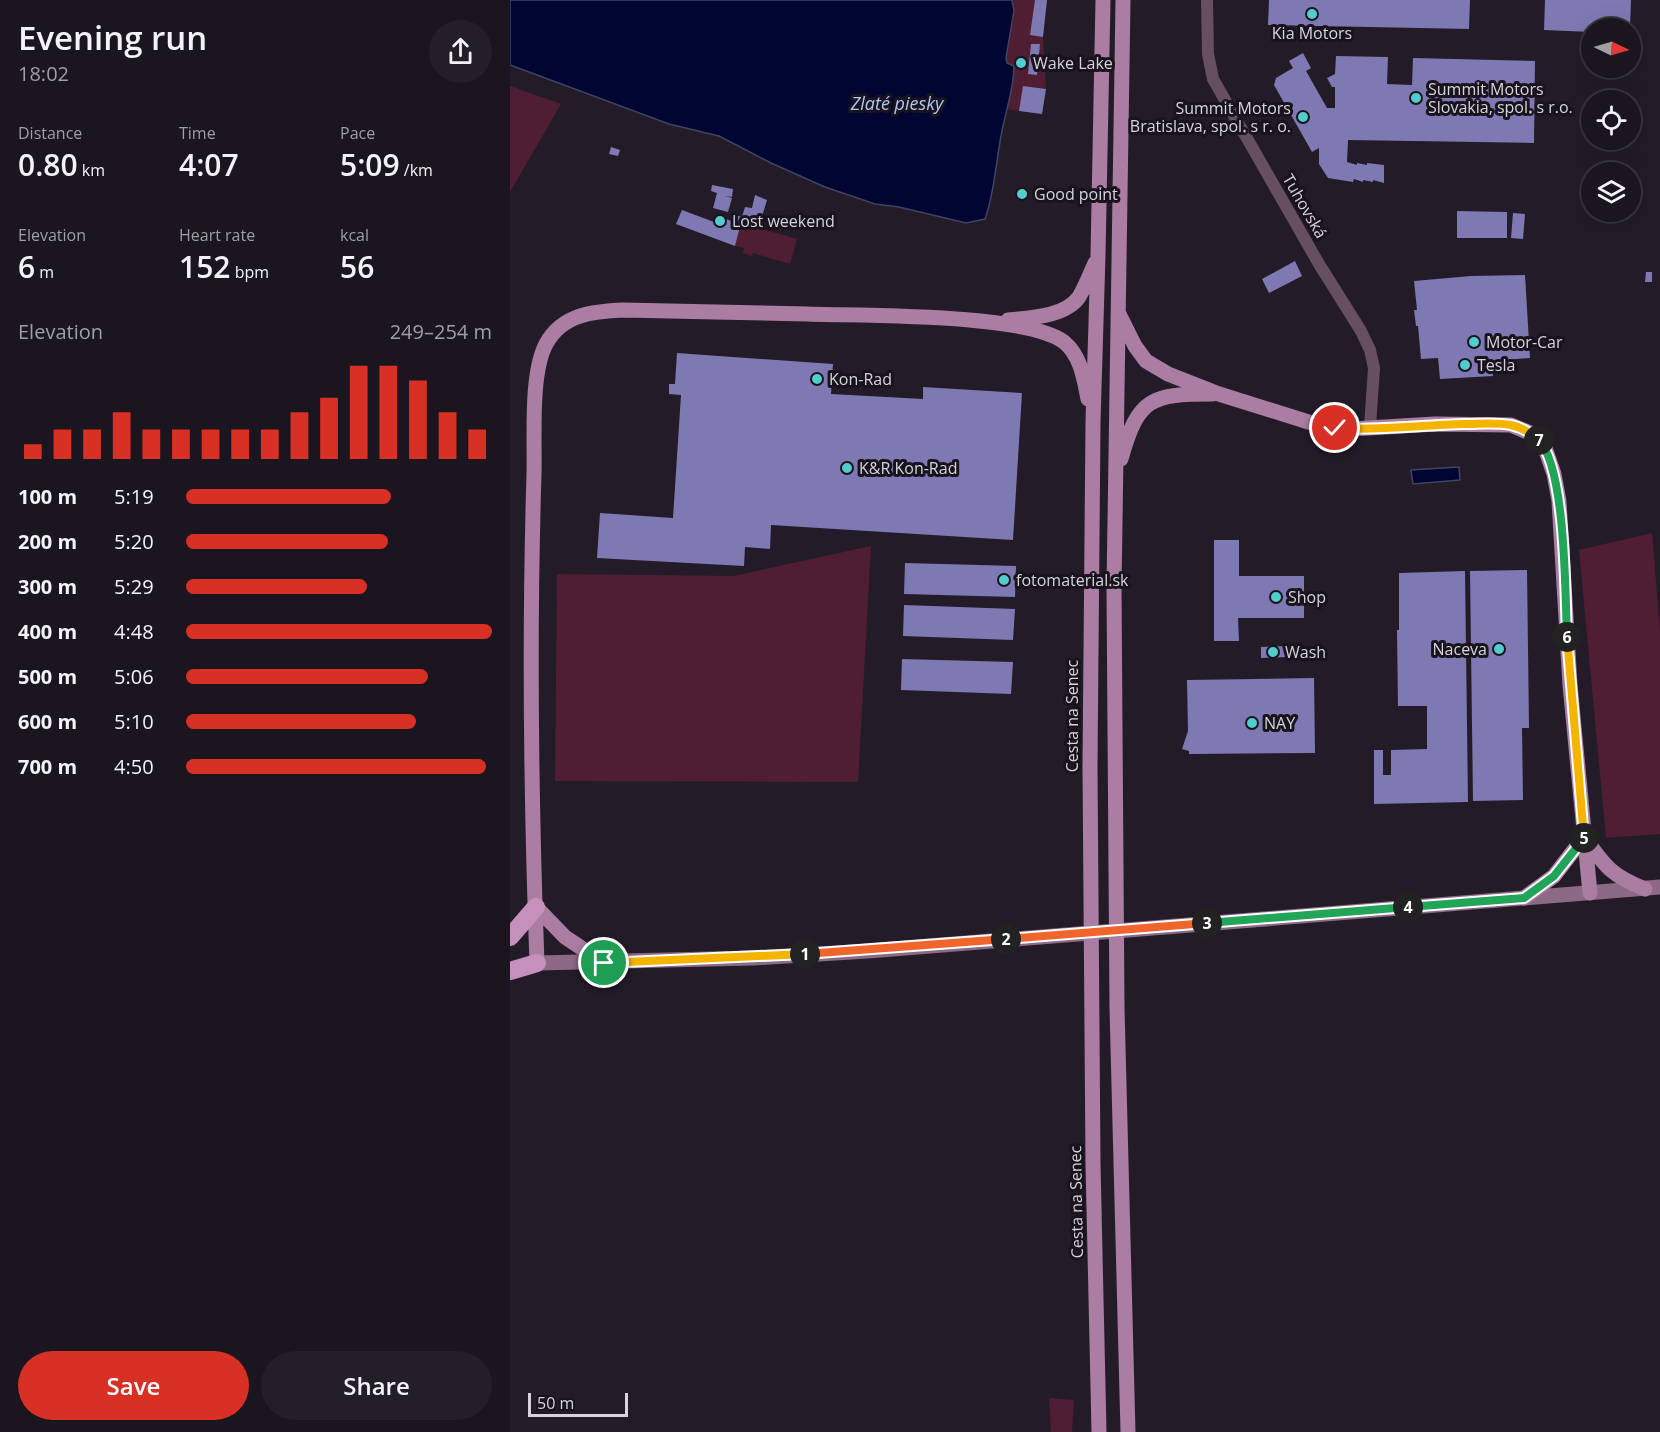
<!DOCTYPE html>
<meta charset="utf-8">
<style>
body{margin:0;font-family:"Open Sans",sans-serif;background:#231e27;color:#f1f3f6;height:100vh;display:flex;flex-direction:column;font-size:22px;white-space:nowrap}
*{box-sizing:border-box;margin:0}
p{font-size:20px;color:#9f9fa4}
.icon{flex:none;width:33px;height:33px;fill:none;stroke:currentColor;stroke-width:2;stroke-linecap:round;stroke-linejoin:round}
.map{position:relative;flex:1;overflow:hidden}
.side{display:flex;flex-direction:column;background:#1a151e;width:510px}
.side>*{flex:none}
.needle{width:39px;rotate:95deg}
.fabs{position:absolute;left:1071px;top:18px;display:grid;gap:12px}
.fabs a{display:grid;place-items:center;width:60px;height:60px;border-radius:50%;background:#1a151e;box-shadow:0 6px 24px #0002,0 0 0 2px #38343c;font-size:30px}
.scale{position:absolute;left:18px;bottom:15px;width:100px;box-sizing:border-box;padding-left:6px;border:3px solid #d7d3db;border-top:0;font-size:16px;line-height:21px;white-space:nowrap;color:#d7d3db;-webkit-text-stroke:4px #19131e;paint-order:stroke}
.pin{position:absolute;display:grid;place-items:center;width:51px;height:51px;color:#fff;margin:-26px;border:3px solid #fff;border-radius:50%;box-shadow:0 2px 6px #0007}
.km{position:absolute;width:30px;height:30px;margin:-15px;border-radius:50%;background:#222;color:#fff;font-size:16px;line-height:30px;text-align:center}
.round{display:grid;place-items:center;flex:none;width:63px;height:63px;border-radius:32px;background:#231e27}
.summary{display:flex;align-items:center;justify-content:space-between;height:102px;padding:0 18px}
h1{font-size:33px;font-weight:600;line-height:45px}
.figures{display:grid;grid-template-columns:repeat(3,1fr);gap:9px;height:102px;padding:6px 18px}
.figures div{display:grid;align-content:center}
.figures b{font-size:30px;font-weight:600}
.figures small{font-size:16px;font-weight:400}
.figures p{font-size:16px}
.chart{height:168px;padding:12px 18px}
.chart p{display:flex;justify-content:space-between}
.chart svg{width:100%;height:108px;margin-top:6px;stroke:#d93025;stroke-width:6}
.cta{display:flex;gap:12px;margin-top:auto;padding:12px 18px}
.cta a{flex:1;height:69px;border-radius:36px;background:#d93025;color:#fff;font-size:24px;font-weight:600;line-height:69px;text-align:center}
.cta a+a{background:#231e27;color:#f1f3f6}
ul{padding:0 18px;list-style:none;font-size:20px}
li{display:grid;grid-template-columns:96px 72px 1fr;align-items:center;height:45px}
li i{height:15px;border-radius:8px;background:#d93025}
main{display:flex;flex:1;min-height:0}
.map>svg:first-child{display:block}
.green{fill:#4f1e32}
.water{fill:#010531;stroke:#414364;stroke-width:1.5}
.building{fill:#7e79b3}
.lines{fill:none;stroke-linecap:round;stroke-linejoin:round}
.minor{stroke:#654f60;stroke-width:12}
.secondary{stroke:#8c6985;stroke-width:15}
.primary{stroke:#ab7da2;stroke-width:15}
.motorway{stroke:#c690bc;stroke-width:18}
.split-1-casing{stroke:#fff;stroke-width:12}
.split-2-casing{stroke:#fff;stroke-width:12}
.split-3-casing{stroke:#fff;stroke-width:12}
.split-4-casing{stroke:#fff;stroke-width:12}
.split-5-casing{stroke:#fff;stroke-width:12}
.split-6-casing{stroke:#fff;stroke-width:12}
.split-7-casing{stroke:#fff;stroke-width:12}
.split-8-casing{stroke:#fff;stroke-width:12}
.split-1{stroke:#f5b400;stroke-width:8}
.split-2{stroke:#f0652b;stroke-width:8}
.split-3{stroke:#f0652b;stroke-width:8}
.split-4{stroke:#22a559;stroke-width:8}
.split-5{stroke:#22a559;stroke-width:8}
.split-6{stroke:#f5b400;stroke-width:8}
.split-7{stroke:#22a559;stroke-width:8}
.split-8{stroke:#f5b400;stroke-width:8}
.poi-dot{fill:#52cdce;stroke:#19131e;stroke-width:2}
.labels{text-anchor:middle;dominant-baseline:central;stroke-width:6;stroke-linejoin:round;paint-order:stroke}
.poi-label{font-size:16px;fill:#d7d3db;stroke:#19131e;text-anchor:start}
.street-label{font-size:16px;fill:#d7d3db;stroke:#19131e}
.water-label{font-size:18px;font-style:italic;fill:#afc5f4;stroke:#19131e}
</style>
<main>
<section class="side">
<div class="summary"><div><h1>Evening run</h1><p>18:02</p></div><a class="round"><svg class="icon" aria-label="share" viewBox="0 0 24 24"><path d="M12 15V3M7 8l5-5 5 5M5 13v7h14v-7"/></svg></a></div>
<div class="figures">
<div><p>Distance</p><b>0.80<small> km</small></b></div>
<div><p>Time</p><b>4:07</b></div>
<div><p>Pace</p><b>5:09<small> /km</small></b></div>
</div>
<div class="figures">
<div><p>Elevation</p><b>6<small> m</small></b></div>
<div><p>Heart rate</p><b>152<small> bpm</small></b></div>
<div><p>kcal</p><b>56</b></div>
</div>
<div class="chart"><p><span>Elevation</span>249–254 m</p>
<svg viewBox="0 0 160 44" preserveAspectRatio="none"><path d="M5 44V38M15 44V32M25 44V32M35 44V25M45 44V32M55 44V32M65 44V32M75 44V32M85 44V32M95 44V25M105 44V19M115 44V6M125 44V6M135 44V12M145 44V25M155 44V32"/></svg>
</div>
<ul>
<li><b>100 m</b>5:19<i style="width:67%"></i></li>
<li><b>200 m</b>5:20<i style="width:66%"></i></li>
<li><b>300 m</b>5:29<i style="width:59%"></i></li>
<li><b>400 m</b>4:48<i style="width:100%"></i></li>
<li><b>500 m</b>5:06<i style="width:79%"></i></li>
<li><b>600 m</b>5:10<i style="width:75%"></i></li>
<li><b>700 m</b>4:50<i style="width:98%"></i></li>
</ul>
<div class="cta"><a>Save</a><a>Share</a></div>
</section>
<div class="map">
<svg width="1150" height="1432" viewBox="0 0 1150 1432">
<rect width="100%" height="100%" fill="#231c28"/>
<path class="green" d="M 494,0 L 537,0 L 533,37 L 536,89 L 532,114 L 482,107 Z
M 0,86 L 51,104 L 0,192 Z
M 231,223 L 287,239 L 280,264 L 243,253 L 242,256 L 233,253 L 234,248 L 225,246 Z
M 1142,533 L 1150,631 L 1150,834 L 1096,838 L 1069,550 Z
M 361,546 L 348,782 L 45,781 L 47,574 L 224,576 Z
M 539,1398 L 564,1400 L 562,1432 L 541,1432 Z"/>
<path class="water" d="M 0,0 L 502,0 L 504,11 L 496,58 L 497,63 L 504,66 C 504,89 496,109 492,131 C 486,160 485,191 475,219 L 456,223 L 389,207 L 365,204 L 315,187 L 261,163 L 209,136 L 159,124 L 0,65 Z
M 949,467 L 950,480 L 903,484 L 901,470 Z"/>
<path class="building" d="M 525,0 L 537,0 L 533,37 L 520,35 Z
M 759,0 L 960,0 L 959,29 L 758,25 Z
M 1035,0 L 1121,0 L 1120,28 L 1082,28 L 1082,32 L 1034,30 Z
M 521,44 L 530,44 L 527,75 L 518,74 Z
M 793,53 L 801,68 L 796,71 L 817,108 L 825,108 L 825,87 L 822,87 L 817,78 L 825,74 L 826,56 L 878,57 L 877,84 L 902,85 L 903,58 L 1025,61 L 1024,143 L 838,140 L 837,162 L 847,165 L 847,163 L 857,165 L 857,163 L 874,165 L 874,183 L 863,180 L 863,182 L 853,180 L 853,182 L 844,179 L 843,182 L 818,178 L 809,164 L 809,148 L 802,152 L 764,85 L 766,78 L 783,68 L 779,61 Z
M 513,86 L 536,89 L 532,114 L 509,111 Z
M 101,147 L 110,150 L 108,156 L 99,154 Z
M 202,185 L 223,189 L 222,197 L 215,196 L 222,198 L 218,212 L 203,208 L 207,193 L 201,191 Z
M 245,195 L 257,200 L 250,223 L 232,219 L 225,246 L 166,224 L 172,210 L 204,222 L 206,216 L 222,221 L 225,215 L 232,217 L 235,207 L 242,208 Z
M 947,211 L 997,212 L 997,238 L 947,238 Z
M 1003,213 L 1015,214 L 1013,239 L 1001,238 Z
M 785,261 L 792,276 L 759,293 L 752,279 Z
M 1136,272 L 1142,272 L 1142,282 L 1135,282 Z
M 1015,275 L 1020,358 L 981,361 L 983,376 L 930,379 L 928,358 L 911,359 L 908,326 L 906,326 L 904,310 L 907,310 L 904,281 L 961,276 Z
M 167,353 L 323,364 L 321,394 L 413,399 L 413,387 L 512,393 L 503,540 L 261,525 L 260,549 L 235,547 L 234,566 L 87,558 L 90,513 L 163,518 L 171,395 L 159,394 L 159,384 L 165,384 Z
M 704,540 L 729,540 L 729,576 L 794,576 L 794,618 L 728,618 L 729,641 L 704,641 Z
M 395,563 L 506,566 L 505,597 L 394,594 Z
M 1017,570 L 1019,728 L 1012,728 L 1013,800 L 963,801 L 960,571 Z
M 955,571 L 958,802 L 864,804 L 864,750 L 873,750 L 873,775 L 881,775 L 881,750 L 917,749 L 917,706 L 888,706 L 887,630 L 889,630 L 889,573 Z
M 394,605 L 505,609 L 503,640 L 393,636 Z
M 776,646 L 776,657 L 751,658 L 751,647 Z
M 392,659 L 503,662 L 501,694 L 391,690 Z
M 804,678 L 805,753 L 679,754 L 679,751 L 672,749 L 678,731 L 677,680 Z"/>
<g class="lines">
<path class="minor" d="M 697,0 L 698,54 L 703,79 L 809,264 L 851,331 L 860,350 L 864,368 L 860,427"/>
<path class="secondary" d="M 27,963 L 243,958 L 358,951 L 1150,887"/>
<path class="primary" d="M 613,0 L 604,587 L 607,1008 L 618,1432
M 609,314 L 625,346 L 636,361 L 658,374 L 709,394 L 808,425 L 841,429 L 925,424 L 1001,425 L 1020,433 L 1034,445 L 1044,474 L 1049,501 L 1060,685 L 1080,893
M 498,320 C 519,318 555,317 569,297 C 575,287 580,274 585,263
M 611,459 C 628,397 642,394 703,394
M 1074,837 C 1095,866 1100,875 1135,889
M 1014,898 L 1044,876 L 1074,837
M 26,907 L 55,937 L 94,963
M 27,963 C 21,800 19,637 24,474 C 25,439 20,374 36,344 C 52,314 84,311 114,310 C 175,311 236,313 297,314 C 350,316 515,313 554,342 C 571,356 574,379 578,399
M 589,1432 L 583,1163 L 580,768 L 583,422 L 588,255 L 593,0"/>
<path class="motorway" d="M 0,937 L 26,907
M 0,971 L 27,963"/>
</g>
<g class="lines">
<defs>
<path id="split-1" d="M 94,963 L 295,954"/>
<path id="split-2" d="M 295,954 L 496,939"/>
<path id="split-3" d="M 496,939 L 697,923"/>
<path id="split-4" d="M 697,923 L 898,907"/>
<path id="split-5" d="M 898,907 L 1014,898 L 1044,876 L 1074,838"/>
<path id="split-6" d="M 1057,637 L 1074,838"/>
<path id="split-7" d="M 1029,440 C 1056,470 1055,593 1057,637"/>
<path id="split-8" d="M 825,428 C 867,431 912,425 954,424 C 969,424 986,422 1001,425 C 1011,427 1021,433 1029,440"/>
</defs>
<use href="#split-1" class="split-1-casing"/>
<use href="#split-2" class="split-2-casing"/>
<use href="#split-3" class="split-3-casing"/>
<use href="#split-4" class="split-4-casing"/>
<use href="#split-5" class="split-5-casing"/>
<use href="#split-6" class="split-6-casing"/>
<use href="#split-7" class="split-7-casing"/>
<use href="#split-8" class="split-8-casing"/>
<use href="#split-1" class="split-1"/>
<use href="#split-2" class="split-2"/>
<use href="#split-3" class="split-3"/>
<use href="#split-4" class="split-4"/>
<use href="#split-5" class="split-5"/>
<use href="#split-6" class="split-6"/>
<use href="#split-7" class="split-7"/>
<use href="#split-8" class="split-8"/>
</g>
<g class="poi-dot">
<circle cx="802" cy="14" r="6"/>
<circle cx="511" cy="63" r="6"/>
<circle cx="906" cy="98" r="6"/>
<circle cx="793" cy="117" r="6"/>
<circle cx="512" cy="194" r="6"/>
<circle cx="210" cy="221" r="6"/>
<circle cx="964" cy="342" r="6"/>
<circle cx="955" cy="365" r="6"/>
<circle cx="307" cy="379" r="6"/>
<circle cx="337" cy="468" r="6"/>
<circle cx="494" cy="580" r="6"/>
<circle cx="766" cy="597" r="6"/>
<circle cx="989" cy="649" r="6"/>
<circle cx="763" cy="652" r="6"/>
<circle cx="742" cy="723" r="6"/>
</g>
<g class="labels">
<g class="poi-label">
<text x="802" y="33" text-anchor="middle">Kia Motors</text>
<text x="523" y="63">Wake Lake</text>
<text x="918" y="89">Summit Motors<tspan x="918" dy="18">Slovakia, spol. s r.o.</tspan></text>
<text x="781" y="108" text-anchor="end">Summit Motors<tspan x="781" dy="18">Bratislava, spol. s r. o.</tspan></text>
<text x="524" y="194">Good point</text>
<text x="222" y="221">Lost weekend</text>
<text x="976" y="342">Motor-Car</text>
<text x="967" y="365">Tesla</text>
<text x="319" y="379">Kon-Rad</text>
<text x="349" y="468">K&amp;R Kon-Rad</text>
<text x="506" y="580">fotomaterial.sk</text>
<text x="778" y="597">Shop</text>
<text x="977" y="649" text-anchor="end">Naceva</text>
<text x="775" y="652">Wash</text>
<text x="754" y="723">NAY</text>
</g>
<g class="street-label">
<text transform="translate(795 206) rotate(60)">Tuhovská</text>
<text transform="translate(562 716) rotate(-90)">Cesta na Senec</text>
<text transform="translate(566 1202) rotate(-91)">Cesta na Senec</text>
</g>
<g class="water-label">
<text x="387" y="103">Zlaté piesky</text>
</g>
</g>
</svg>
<div class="fabs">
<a><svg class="needle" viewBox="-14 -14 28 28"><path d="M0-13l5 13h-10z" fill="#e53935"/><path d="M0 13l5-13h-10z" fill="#9f9fa4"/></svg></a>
<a><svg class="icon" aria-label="locate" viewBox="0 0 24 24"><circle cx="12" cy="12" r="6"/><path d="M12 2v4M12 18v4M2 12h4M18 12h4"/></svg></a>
<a><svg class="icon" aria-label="layers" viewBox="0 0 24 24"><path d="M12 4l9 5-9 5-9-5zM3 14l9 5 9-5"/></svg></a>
</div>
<div class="scale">50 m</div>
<div class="pin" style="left:94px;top:963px;background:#1e9e55"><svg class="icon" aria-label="arrive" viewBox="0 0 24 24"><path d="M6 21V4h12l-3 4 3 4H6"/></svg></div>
<div class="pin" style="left:825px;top:428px;background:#d93025"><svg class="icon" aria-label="check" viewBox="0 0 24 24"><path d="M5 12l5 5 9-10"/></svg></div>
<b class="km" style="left:295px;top:954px">1</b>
<b class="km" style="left:496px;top:939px">2</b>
<b class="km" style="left:697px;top:923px">3</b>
<b class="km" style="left:898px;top:907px">4</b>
<b class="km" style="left:1074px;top:838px">5</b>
<b class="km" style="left:1057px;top:637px">6</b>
<b class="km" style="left:1029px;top:440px">7</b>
</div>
</main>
